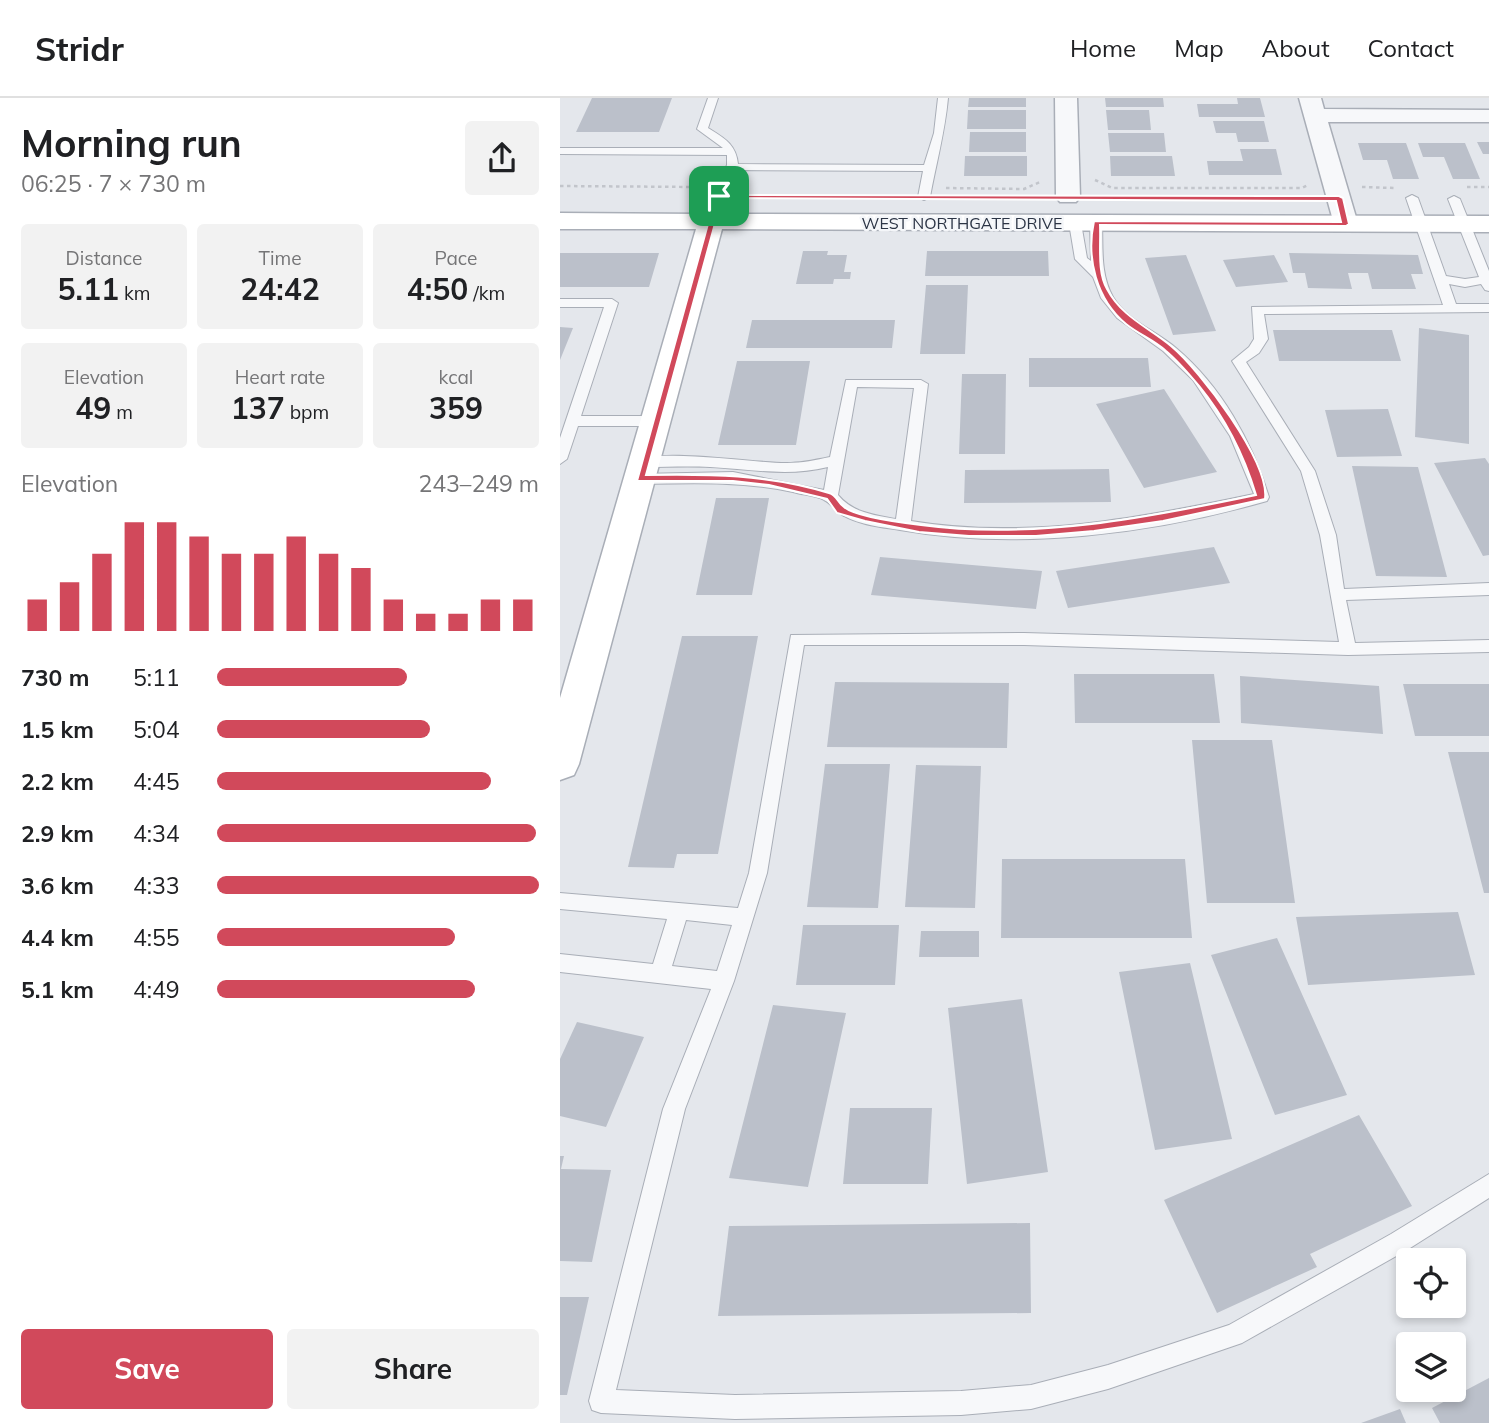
<!DOCTYPE html>
<meta charset="utf-8">
<style>
body{margin:0;font-family:Mulish,sans-serif;background:#f2f2f2;color:#202124;height:100vh;display:flex;flex-direction:column;font-size:26px;white-space:nowrap}
*{box-sizing:border-box;margin:0}
p{font-size:23px;color:#757577}
.icon{flex:none;width:38px;height:38px;fill:none;stroke:currentColor;stroke-width:2;stroke-linecap:round;stroke-linejoin:round}
.map{position:relative;flex:1;overflow:hidden}
.sheet{display:flex;flex-direction:column;background:#fff;width:560px}
.sheet>*{flex:none}
.buttons{position:absolute;left:836px;top:1150px;display:grid;gap:14px}
.buttons a{display:grid;place-items:center;width:70px;height:70px;border-radius:7px;background:#fff;box-shadow:0 4px 10px #0003;font-size:35px}
.pin{position:absolute;display:grid;place-items:center;width:60px;height:60px;color:#fff;margin:-30px;border-radius:14px;box-shadow:0 4px 10px #0006}
.round{display:grid;place-items:center;flex:none;width:74px;height:74px;border-radius:7px;background:#f2f2f2}
.head{display:flex;align-items:center;justify-content:space-between;height:119px;padding:0 21px}
h1{font-size:38px;font-weight:700;line-height:52px}
.metrics{display:grid;grid-template-columns:repeat(3,1fr);gap:10px;height:119px;padding:7px 21px}
.metrics div{display:grid;align-content:center;border-radius:7px;background:#f2f2f2;text-align:center}
.metrics b{font-size:30px;font-weight:700}
.metrics small{font-size:19px;font-weight:400}
.metrics p{font-size:19px}
.chart{height:196px;padding:14px 21px}
.chart p{display:flex;justify-content:space-between}
.chart svg{width:100%;height:126px;margin-top:7px;stroke:#d1495b;stroke-width:6}
.primary-button{display:flex;gap:14px;margin-top:auto;padding:14px 21px}
.primary-button a{flex:1;height:80px;border-radius:7px;background:#d1495b;color:#fff;font-size:28px;font-weight:700;line-height:80px;text-align:center}
.primary-button a+a{background:#f2f2f2;color:#202124}
ul{padding:0 21px;list-style:none;font-size:23px}
li{display:grid;grid-template-columns:112px 84px 1fr;align-items:center;height:52px}
li i{height:18px;border-radius:9px;background:#d1495b}
header{display:flex;align-items:center;gap:42px;box-sizing:border-box;height:98px;padding:0 35px;background:#fff;border-bottom:2px solid #e0e0e0}
header strong{font-size:33px}
nav{display:flex;gap:38px;margin-inline-start:auto;font-size:24px}
main{display:flex;flex:1;min-height:0}
.map>svg:first-child{display:block}
.building{fill:#bbc0ca}
.lines{fill:none;stroke-linecap:round;stroke-linejoin:round}
.lane-casing{stroke:#a9aeb7;stroke-width:2}
.street-casing{stroke:#a9aeb7;stroke-width:3}
.secondary-casing{stroke:#a9aeb7;stroke-width:3}
.path{stroke:#c2c5cb;stroke-width:2.5;stroke-dasharray:3.5 3.5;stroke-linecap:butt}
.lane{fill:#f7f8fa;fill-rule:evenodd}
.street{fill:#f7f8fa;fill-rule:evenodd}
.secondary{fill:#fff;fill-rule:evenodd}
.route{fill:#d1495b;stroke:#fff;stroke-width:2;fill-rule:evenodd}
.labels{text-anchor:middle;dominant-baseline:central;stroke-width:5;stroke-linejoin:round;paint-order:stroke}
.far-street-label{font-size:16px;fill:#2b3445;stroke:#f4f6f9}
</style>
<header>
<strong>Stridr</strong>
<nav><a>Home</a><a>Map</a><a>About</a><a>Contact</a></nav>
</header>
<main>
<section class="sheet">
<div class="head"><div><h1>Morning run</h1><p>06:25 · 7 × 730 m</p></div><a class="round"><svg class="icon" aria-label="share" viewBox="0 0 24 24"><path d="M12 15V3M7 8l5-5 5 5M5 13v7h14v-7"/></svg></a></div>
<div class="metrics">
<div><p>Distance</p><b>5.11<small> km</small></b></div>
<div><p>Time</p><b>24:42</b></div>
<div><p>Pace</p><b>4:50<small> /km</small></b></div>
</div>
<div class="metrics">
<div><p>Elevation</p><b>49<small> m</small></b></div>
<div><p>Heart rate</p><b>137<small> bpm</small></b></div>
<div><p>kcal</p><b>359</b></div>
</div>
<div class="chart"><p><span>Elevation</span>243–249 m</p>
<svg viewBox="0 0 160 44" preserveAspectRatio="none"><path d="M5 44V33M15 44V27M25 44V17M35 44V6M45 44V6M55 44V11M65 44V17M75 44V17M85 44V11M95 44V17M105 44V22M115 44V33M125 44V38M135 44V38M145 44V33M155 44V33"/></svg>
</div>
<ul>
<li><b>730 m</b>5:11<i style="width:59%"></i></li>
<li><b>1.5 km</b>5:04<i style="width:66%"></i></li>
<li><b>2.2 km</b>4:45<i style="width:85%"></i></li>
<li><b>2.9 km</b>4:34<i style="width:99%"></i></li>
<li><b>3.6 km</b>4:33<i style="width:100%"></i></li>
<li><b>4.4 km</b>4:55<i style="width:74%"></i></li>
<li><b>5.1 km</b>4:49<i style="width:80%"></i></li>
</ul>
<div class="primary-button"><a>Save</a><a>Share</a></div>
</section>
<div class="map">
<svg width="929" height="1325" viewBox="0 0 929 1325">
<rect width="100%" height="100%" fill="#e4e7ec"/>
<path class="building" d="M 32,0 L 112,0 L 99,34 L 16,34 Z
M 409,0 L 466,0 L 466,9 L 408,9 Z
M 545,0 L 603,0 L 604,9 L 546,9 Z
M 677,0 L 700,0 L 705,19 L 639,19 L 637,6 L 678,6 Z
M 408,12 L 466,12 L 466,31 L 407,31 Z
M 546,12 L 589,12 L 591,32 L 548,32 Z
M 653,23 L 704,23 L 709,44 L 678,44 L 676,35 L 656,35 Z
M 410,34 L 466,34 L 466,54 L 409,54 Z
M 548,35 L 604,35 L 606,54 L 550,54 Z
M 917,44 L 929,44 L 929,56 L 923,56 Z
M 798,45 L 846,45 L 859,81 L 833,81 L 827,62 L 803,62 Z
M 858,45 L 905,45 L 920,81 L 893,81 L 884,59 L 863,59 Z
M 680,51 L 716,51 L 722,77 L 649,77 L 647,63 L 683,63 Z
M 405,58 L 467,58 L 467,78 L 404,78 Z
M 550,58 L 612,58 L 615,78 L 551,78 Z
M 243,153 L 268,153 L 267,157 L 287,157 L 284,174 L 291,174 L 290,181 L 274,181 L 273,186 L 236,186 Z
M 367,153 L 488,153 L 489,178 L 365,178 Z
M 0,155 L 99,155 L 89,189 L 0,189 Z
M 729,155 L 858,157 L 863,176 L 851,176 L 856,191 L 812,191 L 808,175 L 788,175 L 792,191 L 748,190 L 745,175 L 733,175 Z
M 626,157 L 656,233 L 613,237 L 585,160 Z
M 714,157 L 728,184 L 676,189 L 663,162 Z
M 366,187 L 408,187 L 405,256 L 360,256 Z
M 192,222 L 335,222 L 332,250 L 186,250 Z
M 0,229 L 13,230 L 0,262 Z
M 859,230 L 909,237 L 909,346 L 855,339 Z
M 713,232 L 832,232 L 841,263 L 719,263 Z
M 469,260 L 588,260 L 591,289 L 469,289 Z
M 177,263 L 250,263 L 236,347 L 158,347 Z
M 402,276 L 446,276 L 445,356 L 399,356 Z
M 604,291 L 657,374 L 584,390 L 536,306 Z
M 828,311 L 842,358 L 777,359 L 765,312 Z
M 925,360 L 929,366 L 929,457 L 923,458 L 874,365 Z
M 792,368 L 858,369 L 887,479 L 816,478 Z
M 549,371 L 551,404 L 404,405 L 405,372 Z
M 156,400 L 209,400 L 192,497 L 136,497 Z
M 654,449 L 670,485 L 508,510 L 496,473 Z
M 320,459 L 482,473 L 476,511 L 311,497 Z
M 122,538 L 198,538 L 158,756 L 117,756 L 114,770 L 68,769 Z
M 514,576 L 654,576 L 660,625 L 515,625 Z
M 680,578 L 819,588 L 823,636 L 681,625 Z
M 275,584 L 449,585 L 447,650 L 267,649 Z
M 843,586 L 929,586 L 929,638 L 855,638 Z
M 632,642 L 712,642 L 735,805 L 647,805 Z
M 888,654 L 929,654 L 929,795 L 924,795 Z
M 265,666 L 330,666 L 318,810 L 247,809 Z
M 356,667 L 421,668 L 415,810 L 345,809 Z
M 442,761 L 625,761 L 632,840 L 441,840 Z
M 898,814 L 915,877 L 748,887 L 736,819 Z
M 243,827 L 339,827 L 335,887 L 236,887 Z
M 361,833 L 419,833 L 419,859 L 359,859 Z
M 717,840 L 787,997 L 715,1017 L 651,857 Z
M 630,865 L 672,1041 L 595,1052 L 559,874 Z
M 462,901 L 488,1074 L 407,1086 L 388,910 Z
M 213,907 L 286,915 L 248,1089 L 169,1080 Z
M 17,924 L 84,939 L 46,1029 L 0,1018 L 0,961 Z
M 290,1010 L 372,1010 L 368,1086 L 283,1086 Z
M 799,1017 L 852,1108 L 750,1156 L 757,1169 L 657,1215 L 604,1102 Z
M 0,1058 L 4,1058 L 1,1071 L 51,1072 L 32,1164 L 0,1163 Z
M 470,1125 L 471,1215 L 158,1218 L 169,1128 Z
M 0,1199 L 29,1199 L 7,1297 L 0,1297 Z
M 929,1280 L 929,1325 L 880,1325 L 872,1310 Z
M 840,1311 L 846,1325 L 801,1325 Z"/>
<g class="lines">
<defs>
<path id="lane" d="M 148,0 L 158,0 L 148,30 C 164,40 176,46 178,66 L 364,67 L 374,35 L 378,0 L 388,0 C 385,34 376,66 370,99 L 364,102 L 358,99 L 363,73 L 176,72 L 165,98 L 159,101 L 153,98 L 167,67 L 167,57 L 0,56 L 0,50 L 163,50 L 137,31 Z
M 852,97 L 858,100 L 886,178 L 905,181 L 919,179 L 888,101 L 894,98 L 900,101 L 929,173 L 929,193 L 925,192 L 921,186 L 905,189 L 889,186 L 896,206 L 929,206 L 929,214 L 704,216 L 708,241 L 699,255 L 686,264 L 755,373 L 776,437 L 784,491 L 929,485 L 929,497 L 786,502 L 795,545 L 929,542 L 929,554 L 788,557 L 464,547 L 244,547 L 207,775 L 174,883 L 125,1011 L 56,1292 L 175,1297 L 401,1293 L 471,1287 L 548,1267 L 669,1227 L 831,1136 L 929,1076 L 929,1100 L 847,1152 L 682,1245 L 548,1291 L 471,1311 L 401,1317 L 175,1321 L 41,1315 L 32,1312 L 29,1303 L 103,1011 L 151,891 L 0,874 L 0,856 L 93,866 L 107,821 L 0,811 L 0,795 L 178,810 L 189,775 L 231,537 L 464,535 L 779,544 L 760,437 L 741,373 L 672,263 L 689,249 L 694,241 L 692,209 L 883,207 L 846,100 ZM 126,822 L 172,827 L 157,873 L 112,868 Z
M 515,121 L 521,125 L 527,160 L 531,163 L 530,125 L 536,121 L 542,125 C 543,150 540,176 553,199 C 567,223 595,232 616,250 C 661,288 692,343 709,399 L 707,403 C 592,436 459,453 340,432 C 322,429 300,427 284,418 C 276,414 271,405 264,402 C 255,397 242,397 233,394 C 182,383 132,385 80,386 L 73,381 L 80,376 L 173,374 L 264,392 L 268,369 C 228,379 190,371 150,369 C 128,368 107,369 85,369 L 78,364 C 91,349 202,366 227,365 C 242,365 256,362 270,359 L 286,282 L 361,282 L 368,286 L 351,423 C 466,442 581,420 694,396 L 670,338 L 633,282 L 603,253 L 557,220 L 541,200 L 533,179 L 515,161 L 509,125 ZM 297,289 L 354,290 L 336,421 C 314,417 293,415 278,397 Z
M 0,201 L 52,201 L 58,205 L 21,318 L 96,318 L 103,323 L 96,328 L 18,328 L 7,361 L 0,366 L 0,340 L 44,209 L 0,209 Z"/>
<path id="street" d="M 495,0 L 517,0 L 520,99 L 516,104 L 500,104 L 496,99 Z
M 739,0 L 761,0 L 764,11 L 929,12 L 929,24 L 768,24 L 798,126 L 794,131 L 778,131 L 774,126 Z"/>
<path id="secondary" d="M 158,92 L 167,95 L 171,100 L 167,116 L 929,118 L 929,134 L 162,131 L 19,666 L 14,677 L 0,682 L 0,600 L 136,131 L 0,131 L 0,115 L 141,116 L 149,95 Z"/>
</defs>
<use href="#lane" class="lane-casing"/>
<use href="#street" class="street-casing"/>
<use href="#secondary" class="secondary-casing"/>
<path class="path" d="M 535,82 L 552,90 L 742,90 L 748,87
M 0,88 L 136,89
M 802,89 L 835,90
M 907,89 L 929,89
M 386,90 L 464,91 L 480,84"/>
<use href="#lane" class="lane"/>
<use href="#street" class="street"/>
<use href="#secondary" class="secondary"/>
</g>
<path class="route" d="M 156,97 L 779,98 L 783,100 L 789,126 L 786,128 L 540,127 C 541,147 537,174 547,191 C 562,219 588,229 611,248 C 640,272 710,364 705,401 L 603,423 L 534,433 L 476,438 L 409,438 L 359,434 L 305,423 L 277,415 L 267,401 L 209,387 L 173,383 L 77,383 ZM 162,100 L 776,103 L 781,124 L 534,123 C 526,160 536,201 566,226 C 578,236 594,242 606,253 C 618,263 629,276 639,288 C 666,321 684,357 696,397 C 586,420 474,442 361,427 C 344,425 296,419 284,409 C 277,404 277,397 269,395 C 208,376 148,376 86,377 Z"/>
<g class="labels">
<g class="far-street-label">
<text x="402" y="125">WEST NORTHGATE DRIVE</text>
</g>
</g>
</svg>
<div class="buttons">
<a><svg class="icon" aria-label="locate" viewBox="0 0 24 24"><circle cx="12" cy="12" r="6"/><path d="M12 2v4M12 18v4M2 12h4M18 12h4"/></svg></a>
<a><svg class="icon" aria-label="layers" viewBox="0 0 24 24"><path d="M12 4l9 5-9 5-9-5zM3 14l9 5 9-5"/></svg></a>
</div>
<div class="pin" style="left:159px;top:98px;background:#1e9e55"><svg class="icon" aria-label="arrive" viewBox="0 0 24 24"><path d="M6 21V4h12l-3 4 3 4H6"/></svg></div>
</div>
</main>
